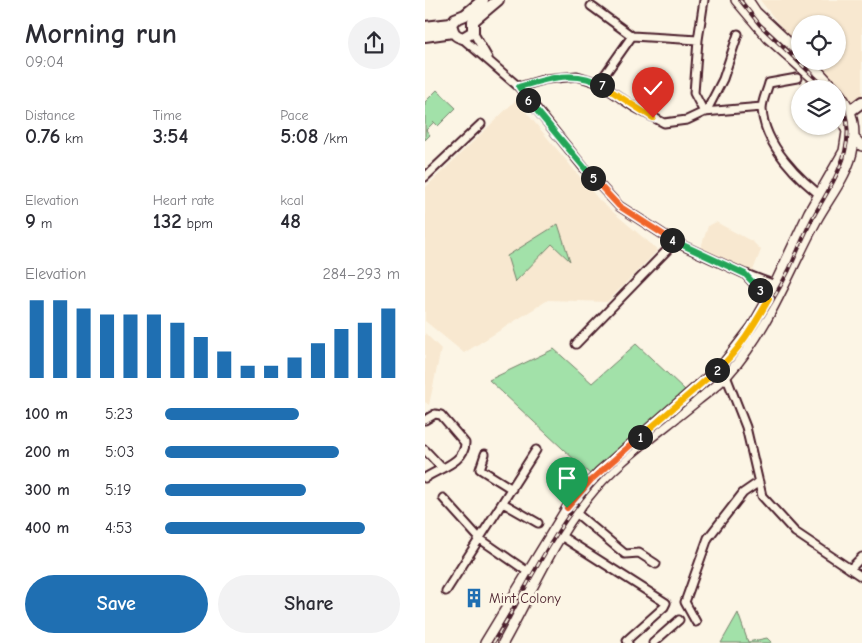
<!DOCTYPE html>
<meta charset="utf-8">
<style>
body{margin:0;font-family:"Comic Neue",sans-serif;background:#f2f2f3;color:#2b2b33;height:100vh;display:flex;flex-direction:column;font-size:19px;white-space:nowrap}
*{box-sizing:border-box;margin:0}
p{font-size:16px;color:#7c7c81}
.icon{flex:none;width:28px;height:28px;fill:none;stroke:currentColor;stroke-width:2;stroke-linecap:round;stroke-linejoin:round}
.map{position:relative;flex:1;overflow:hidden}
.drawer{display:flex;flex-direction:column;background:#fff;width:425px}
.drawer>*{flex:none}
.tools{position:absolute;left:366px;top:15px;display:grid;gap:10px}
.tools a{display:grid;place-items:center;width:55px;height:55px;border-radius:50%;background:#fff;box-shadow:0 1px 4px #0004;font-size:25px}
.pin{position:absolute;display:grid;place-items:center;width:42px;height:42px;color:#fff;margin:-51px -21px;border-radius:50% 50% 50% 0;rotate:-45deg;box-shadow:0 0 5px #0007}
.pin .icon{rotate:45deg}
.km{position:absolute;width:25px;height:25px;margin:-12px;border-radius:50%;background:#222;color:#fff;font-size:14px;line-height:25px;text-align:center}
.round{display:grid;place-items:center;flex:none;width:52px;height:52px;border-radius:26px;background:#f2f2f3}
.overview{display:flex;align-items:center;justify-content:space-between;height:85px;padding:0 25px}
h1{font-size:28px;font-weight:600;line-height:38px}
.figures{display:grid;grid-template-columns:repeat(3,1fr);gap:8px;height:85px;padding:5px 25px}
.figures div{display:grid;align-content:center}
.figures b{font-size:21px;font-weight:600}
.figures small{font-size:14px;font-weight:400}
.figures p{font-size:14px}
.chart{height:140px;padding:10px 25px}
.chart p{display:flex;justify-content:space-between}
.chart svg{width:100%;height:90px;margin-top:5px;stroke:#1f6fb2;stroke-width:6}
.action{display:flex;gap:10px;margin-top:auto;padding:10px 25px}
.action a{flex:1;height:58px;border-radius:30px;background:#1f6fb2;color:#fff;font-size:20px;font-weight:600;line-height:58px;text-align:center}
.action a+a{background:#f2f2f3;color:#2b2b33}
ul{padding:0 25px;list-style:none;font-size:16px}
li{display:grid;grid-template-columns:80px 60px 1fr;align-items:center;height:38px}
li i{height:12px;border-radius:6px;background:#1f6fb2}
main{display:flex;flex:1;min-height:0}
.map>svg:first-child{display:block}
.built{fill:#f8e8d0}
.green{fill:#a2e1a9;stroke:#76806a}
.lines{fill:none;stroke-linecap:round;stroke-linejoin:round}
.minor-casing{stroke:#4a1f2b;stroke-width:11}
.tertiary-casing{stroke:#4a1f2b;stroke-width:12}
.secondary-casing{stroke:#4a1f2b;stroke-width:14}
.minor{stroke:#fcf5e5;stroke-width:7}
.tertiary{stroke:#fcf5e5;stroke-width:9}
.secondary{stroke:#fcf5e5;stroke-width:10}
.rail-casing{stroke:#4a1f2b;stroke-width:4}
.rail{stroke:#fcf5e5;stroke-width:2;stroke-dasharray:5.5;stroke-linecap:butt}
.split-1-casing{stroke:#fff;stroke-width:10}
.split-2-casing{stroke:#fff;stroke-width:10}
.split-3-casing{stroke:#fff;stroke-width:10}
.split-4-casing{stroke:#fff;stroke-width:10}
.split-5-casing{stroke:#fff;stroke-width:10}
.split-6-casing{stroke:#fff;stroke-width:10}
.split-7-casing{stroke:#fff;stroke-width:10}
.split-8-casing{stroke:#fff;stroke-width:10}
.split-1{stroke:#f0652b;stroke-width:6}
.split-2{stroke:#f5b400;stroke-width:6}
.split-3{stroke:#f5b400;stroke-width:6}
.split-4{stroke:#22a559;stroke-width:6}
.split-5{stroke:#f0652b;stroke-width:6}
.split-6{stroke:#22a559;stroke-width:6}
.split-7{stroke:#22a559;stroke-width:6}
.split-8{stroke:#f5b400;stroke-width:6}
.labels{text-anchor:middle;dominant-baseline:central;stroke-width:5;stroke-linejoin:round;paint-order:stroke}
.poi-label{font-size:14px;fill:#4a1f2b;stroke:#fcf5e5;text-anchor:start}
</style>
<main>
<section class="drawer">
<div class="overview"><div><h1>Morning run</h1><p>09:04</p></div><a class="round"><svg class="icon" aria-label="share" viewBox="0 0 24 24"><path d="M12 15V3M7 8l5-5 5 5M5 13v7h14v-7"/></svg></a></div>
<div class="figures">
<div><p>Distance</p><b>0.76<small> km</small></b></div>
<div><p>Time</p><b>3:54</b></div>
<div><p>Pace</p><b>5:08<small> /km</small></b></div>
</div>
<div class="figures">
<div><p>Elevation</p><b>9<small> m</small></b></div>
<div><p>Heart rate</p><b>132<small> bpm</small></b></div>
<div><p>kcal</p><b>48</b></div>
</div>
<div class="chart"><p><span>Elevation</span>284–293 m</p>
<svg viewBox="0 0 160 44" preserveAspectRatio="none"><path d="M5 44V6M15 44V6M25 44V10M35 44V13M45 44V13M55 44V13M65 44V17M75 44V24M85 44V31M95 44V38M105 44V38M115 44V34M125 44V27M135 44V20M145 44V17M155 44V10"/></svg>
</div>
<ul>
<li><b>100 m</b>5:23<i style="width:57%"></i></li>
<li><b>200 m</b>5:03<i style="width:74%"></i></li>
<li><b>300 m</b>5:19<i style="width:60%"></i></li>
<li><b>400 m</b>4:53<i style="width:85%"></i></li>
</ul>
<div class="action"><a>Save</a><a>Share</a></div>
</section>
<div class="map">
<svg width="437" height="643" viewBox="0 0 437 643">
<rect width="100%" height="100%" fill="#fcf5e5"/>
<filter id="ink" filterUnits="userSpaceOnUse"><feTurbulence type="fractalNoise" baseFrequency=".02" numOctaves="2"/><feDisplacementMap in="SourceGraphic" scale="10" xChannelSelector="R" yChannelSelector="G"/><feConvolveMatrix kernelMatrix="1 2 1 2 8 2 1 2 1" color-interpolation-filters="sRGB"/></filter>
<g filter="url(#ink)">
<path class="built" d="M 335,0 L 437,0 L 437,97 L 424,112 L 412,89 L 383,61 L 412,61 L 412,24 L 375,24 L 375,51 Z
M 91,100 L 175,201 L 233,250 L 182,302 L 123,300 L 39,353 L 0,321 L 0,188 Z
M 291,222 L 328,242 L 336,250 L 325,278 L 274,253 L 283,226 Z
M 0,333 L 16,349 L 4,405 L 0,402 Z"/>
<path class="green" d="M 12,90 L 31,108 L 13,126 L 9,122 L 1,130 L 5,135 L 0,140 L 0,102 Z
M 133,224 L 145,261 L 127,244 L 90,282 L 82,256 Z
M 211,344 L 260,390 L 166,475 L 64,380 L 129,349 L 167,383 Z
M 313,613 L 323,642 L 342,638 L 347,643 L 296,643 Z"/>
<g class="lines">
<defs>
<path id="minor" d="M 166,6 L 207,36
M 48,32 L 63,58
M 37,38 L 94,87 L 159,168 L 194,206 L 250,242 L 320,274 L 343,299
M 372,78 L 344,83 C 342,91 337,101 337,109 C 339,145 374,180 402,200
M 174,83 L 207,36 L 273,40
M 94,87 L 121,79 L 152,76 L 174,83 L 209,107 L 239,123 L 262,120 L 279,112 L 337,107
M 279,112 L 269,93 L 273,40 L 279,0
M 281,112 L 298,79 L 313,34
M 0,177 L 56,124
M 321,274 L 353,286
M 151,344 L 250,242
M 299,363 L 301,376 L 321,427 L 337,496 L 370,532 L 437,577
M 0,420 L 10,414 L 16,415 L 40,443 C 40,462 15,468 0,478
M 0,450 L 16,467
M 60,454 L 55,469 L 87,489
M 18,498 L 55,539 L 103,572
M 78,503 L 113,523
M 151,513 L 200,554 L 214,553 L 231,564
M 136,536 L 241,603 L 239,607 L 202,640 L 203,643
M 425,569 L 437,557
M 21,591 L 111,450
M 271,622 L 260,602 L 283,538 L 318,493 L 334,482
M 228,643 L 254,620"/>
<path id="tertiary" d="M 311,0 L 343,38 L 400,89
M 323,0 L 331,12 L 375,53
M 384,61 L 410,89
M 426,135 L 437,146
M 60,643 L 142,508 L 174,472 L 299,363 L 327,327 L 343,299 L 384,212 L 419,151 L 422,132 L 412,105
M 78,643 C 105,595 127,542 161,499 C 192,459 236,431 274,399 C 284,391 295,383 303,374 C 343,330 363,273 391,221 C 404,197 424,174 428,147 C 431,126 427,107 412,91"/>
<path id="secondary" d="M 48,21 L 73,0
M 26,24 C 28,32 29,36 38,38 L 48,32 L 48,21
M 26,24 L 30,19 L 40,15 L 58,0
M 0,27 L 26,24
M 0,36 L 28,32
M 416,113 L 425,111 L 437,102"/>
</defs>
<use href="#minor" class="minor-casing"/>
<use href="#tertiary" class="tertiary-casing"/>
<use href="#secondary" class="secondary-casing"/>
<use href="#minor" class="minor"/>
<use href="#tertiary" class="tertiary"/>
<use href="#secondary" class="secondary"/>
<defs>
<path id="rail" d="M 315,0 L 335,25 L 402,89
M 68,643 C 98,595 122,542 157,498 C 193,452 244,421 285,381 C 318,349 343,311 364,270 C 373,251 380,231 391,212 C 413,174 437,137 412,93"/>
</defs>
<use href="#rail" class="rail-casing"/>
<use href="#rail" class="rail"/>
</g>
</g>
<g class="lines" filter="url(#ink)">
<defs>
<path id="split-1" d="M 142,508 L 166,480 L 215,437"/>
<path id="split-2" d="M 215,437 L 292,370"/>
<path id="split-3" d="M 292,370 C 314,351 329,325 344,299 L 335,290"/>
<path id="split-4" d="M 247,240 L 320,274 L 335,290"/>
<path id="split-5" d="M 168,178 L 194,206 L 247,240"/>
<path id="split-6" d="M 103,100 L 168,178"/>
<path id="split-7" d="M 103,100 L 94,87 C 121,79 151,69 177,85"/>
<path id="split-8" d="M 177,85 L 228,118"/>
</defs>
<use href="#split-1" class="split-1-casing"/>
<use href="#split-2" class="split-2-casing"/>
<use href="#split-3" class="split-3-casing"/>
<use href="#split-4" class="split-4-casing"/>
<use href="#split-5" class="split-5-casing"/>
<use href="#split-6" class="split-6-casing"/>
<use href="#split-7" class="split-7-casing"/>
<use href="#split-8" class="split-8-casing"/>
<use href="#split-1" class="split-1"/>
<use href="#split-2" class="split-2"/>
<use href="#split-3" class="split-3"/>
<use href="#split-4" class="split-4"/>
<use href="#split-5" class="split-5"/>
<use href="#split-6" class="split-6"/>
<use href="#split-7" class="split-7"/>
<use href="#split-8" class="split-8"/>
</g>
<defs>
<symbol id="building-bare" viewBox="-9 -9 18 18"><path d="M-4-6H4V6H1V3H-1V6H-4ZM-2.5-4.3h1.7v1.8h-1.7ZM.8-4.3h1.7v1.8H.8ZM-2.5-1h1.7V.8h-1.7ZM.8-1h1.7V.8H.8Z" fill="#1f6fb2" stroke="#fcf5e5" stroke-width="2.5" paint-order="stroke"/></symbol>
</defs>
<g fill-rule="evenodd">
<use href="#building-bare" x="35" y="584" width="28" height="28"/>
</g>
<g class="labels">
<g class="poi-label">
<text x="64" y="598">Mint Colony</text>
</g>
</g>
</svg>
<div class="tools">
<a><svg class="icon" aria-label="locate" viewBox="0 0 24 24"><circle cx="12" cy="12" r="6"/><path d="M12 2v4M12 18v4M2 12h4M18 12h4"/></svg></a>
<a><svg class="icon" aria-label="layers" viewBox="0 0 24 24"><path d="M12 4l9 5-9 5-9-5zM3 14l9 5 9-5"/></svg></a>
</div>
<div class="pin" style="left:142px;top:508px;background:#1e9e55"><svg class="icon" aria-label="arrive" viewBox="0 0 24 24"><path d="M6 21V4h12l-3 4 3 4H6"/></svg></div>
<div class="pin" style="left:228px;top:118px;background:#d93025"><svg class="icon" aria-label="check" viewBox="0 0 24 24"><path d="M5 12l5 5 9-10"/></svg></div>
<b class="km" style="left:215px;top:437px">1</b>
<b class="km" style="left:292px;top:370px">2</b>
<b class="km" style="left:335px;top:290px">3</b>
<b class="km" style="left:247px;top:240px">4</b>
<b class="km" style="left:168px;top:178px">5</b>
<b class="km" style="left:103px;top:100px">6</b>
<b class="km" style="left:177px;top:85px">7</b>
</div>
</main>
